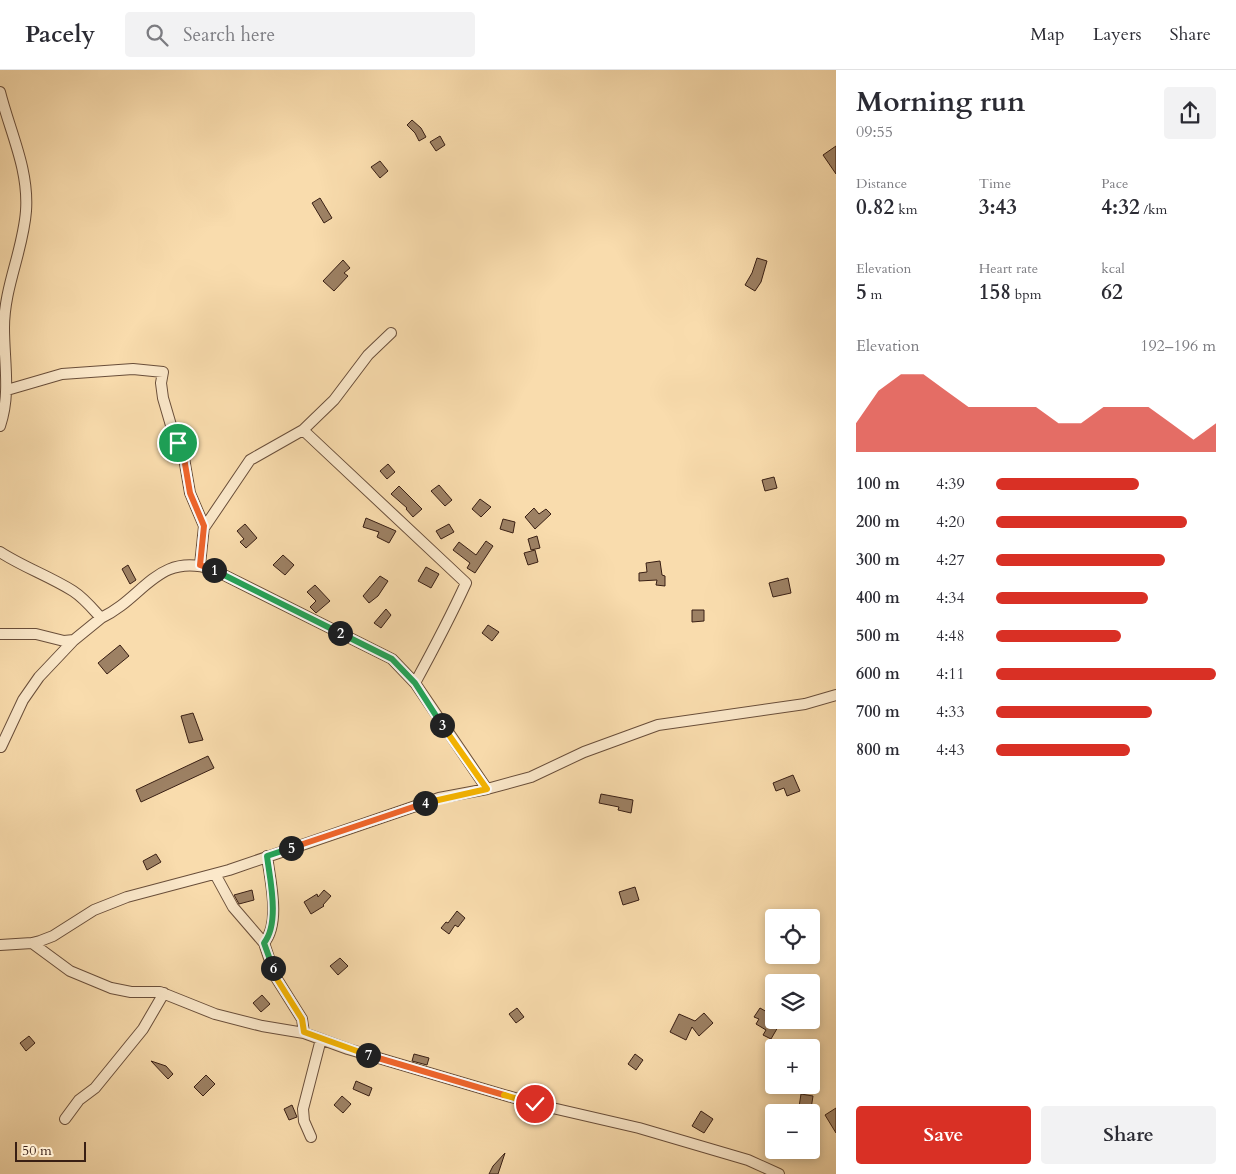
<!DOCTYPE html>
<meta charset="utf-8">
<style>
body{margin:0;font-family:Cardo,serif;background:#f2f2f3;color:#2b2b33;height:100vh;display:flex;flex-direction:column;font-size:19px;white-space:nowrap}
*{box-sizing:border-box;margin:0}
p{font-size:16px;color:#7c7c81}
.icon{flex:none;width:28px;height:28px;fill:none;stroke:currentColor;stroke-width:2;stroke-linecap:round;stroke-linejoin:round}
.map{position:relative;flex:1;overflow:hidden}
.details{display:flex;flex-direction:column;background:#fff;width:400px}
.details>*{flex:none}
.buttons{position:absolute;left:765px;top:839px;display:grid;gap:10px}
.buttons a{display:grid;place-items:center;width:55px;height:55px;border-radius:5px;background:#fff;box-shadow:0 2px 8px #0003;font-size:25px}
.scale{position:absolute;left:15px;bottom:12px;width:71px;box-sizing:border-box;padding-left:5px;border:2px solid #391f14;border-top:0;font-size:14px;line-height:18px;white-space:nowrap;color:#391f14;-webkit-text-stroke:4px #fbe8ca;paint-order:stroke}
.pin{position:absolute;display:grid;place-items:center;width:42px;height:42px;color:#fff;margin:-21px;border:2px solid #fff;border-radius:50%;box-shadow:0 1px 5px #0007}
.km{position:absolute;width:25px;height:25px;margin:-12px;border-radius:50%;background:#222;color:#fff;font-size:14px;line-height:25px;text-align:center}
.round{display:grid;place-items:center;flex:none;width:52px;height:52px;border-radius:5px;background:#f2f2f3}
.summary{display:flex;align-items:center;justify-content:space-between;height:85px;padding:0 20px}
h1{font-size:28px;font-weight:700;line-height:38px}
.stats{display:grid;grid-template-columns:repeat(3,1fr);gap:8px;height:85px;padding:5px 20px}
.stats div{display:grid;align-content:center}
.stats b{font-size:21px;font-weight:700}
.stats small{font-size:14px;font-weight:400}
.stats p{font-size:14px}
.chart{height:140px;padding:10px 20px}
.chart p{display:flex;justify-content:space-between}
.chart svg{width:100%;height:90px;margin-top:5px;fill:#d93025;opacity:.7}
.button{display:flex;gap:10px;margin-top:auto;padding:10px 20px}
.button a{flex:1;height:58px;border-radius:5px;background:#d93025;color:#fff;font-size:20px;font-weight:700;line-height:58px;text-align:center}
.button a+a{background:#f2f2f3;color:#2b2b33}
ul{padding:0 20px;list-style:none;font-size:16px}
li{display:grid;grid-template-columns:80px 60px 1fr;align-items:center;height:38px}
li i{height:12px;border-radius:6px;background:#d93025}
header{display:flex;align-items:center;gap:30px;box-sizing:border-box;height:70px;padding:0 25px;background:#fff;border-bottom:1px solid #e1e1e2}
header strong{font-size:24px}
nav{display:flex;gap:28px;margin-inline-start:auto;font-size:18px}
.search{width:350px;height:45px;background:#f2f2f3;display:flex;align-items:center;gap:12px;box-sizing:border-box;padding:0 18px;border-radius:5px;color:#7c7c81;font-size:19px}
main{display:flex;flex:1;min-height:0}
.map>svg:first-child{display:block}
.building{fill:#9d8164;stroke:#391f14}
.lines{fill:none;stroke-linecap:round;stroke-linejoin:round}
.minor-casing{stroke:#694e3a;stroke-width:12}
.minor{stroke:#fbe8ca;stroke-width:10}
.split-1-casing{stroke:#fff;stroke-width:10}
.split-2-casing{stroke:#fff;stroke-width:10}
.split-3-casing{stroke:#fff;stroke-width:10}
.split-4-casing{stroke:#fff;stroke-width:10}
.split-5-casing{stroke:#fff;stroke-width:10}
.split-6-casing{stroke:#fff;stroke-width:10}
.split-7-casing{stroke:#fff;stroke-width:10}
.split-8-casing{stroke:#fff;stroke-width:10}
.split-9-casing{stroke:#fff;stroke-width:10}
.split-1{stroke:#f0652b;stroke-width:6}
.split-2{stroke:#22a559;stroke-width:6}
.split-3{stroke:#22a559;stroke-width:6}
.split-4{stroke:#f5b400;stroke-width:6}
.split-5{stroke:#f0652b;stroke-width:6}
.split-6{stroke:#22a559;stroke-width:6}
.split-7{stroke:#f5b400;stroke-width:6}
.split-8{stroke:#f0652b;stroke-width:6}
.split-9{stroke:#f5b400;stroke-width:6}
</style>
<header>
<strong>Pacely</strong>
<div class="search"><svg class="icon" aria-label="search" viewBox="0 0 24 24"><circle cx="10" cy="10" r="6"/><path d="M15 15l6 6"/></svg>Search here</div>
<nav><a>Map</a><a>Layers</a><a>Share</a></nav>
</header>
<main>
<div class="map">
<svg width="836" height="1104" viewBox="0 0 836 1104">
<rect width="100%" height="100%" fill="#f9dcad"/>
<filter id="stains"><feTurbulence type="fractalNoise" baseFrequency=".004" numOctaves="4"/><feColorMatrix values="0 0 0 0 .2 0 0 0 0 .09 0 0 0 0 .02 0 0 0 .5 -.17"/></filter>
<radialGradient id="worn" r=".72"><stop offset=".6" stop-color="#630" stop-opacity="0"/><stop offset="1" stop-color="#630" stop-opacity=".3"/></radialGradient>
<path class="building" d="M 412,50 L 421,58 L 426,67 L 419,71 L 415,63 L 407,55 Z
M 440,66 L 445,75 L 436,81 L 430,72 Z
M 836,76 L 836,104 L 823,85 Z
M 380,91 L 388,101 L 380,108 L 371,97 Z
M 320,128 L 332,148 L 324,153 L 312,133 Z
M 757,188 L 767,191 L 761,212 L 755,221 L 745,215 L 752,203 Z
M 343,190 L 350,198 L 344,203 L 348,206 L 334,221 L 323,211 Z
M 388,394 L 395,402 L 387,409 L 380,401 Z
M 774,407 L 777,418 L 765,421 L 762,410 Z
M 439,415 L 452,430 L 445,436 L 431,421 Z
M 399,416 L 422,439 L 413,447 L 406,439 L 407,438 L 391,424 Z
M 480,429 L 491,437 L 481,447 L 472,439 Z
M 534,438 L 539,444 L 546,439 L 551,444 L 535,459 L 525,447 Z
M 366,448 L 396,461 L 389,473 L 377,467 L 379,462 L 363,457 Z
M 503,449 L 515,452 L 513,463 L 500,459 Z
M 245,454 L 257,468 L 246,478 L 240,472 L 244,469 L 237,461 Z
M 449,454 L 454,462 L 441,469 L 436,461 Z
M 537,466 L 540,478 L 531,480 L 528,469 Z
M 486,471 L 493,476 L 475,503 L 467,498 L 470,493 L 453,480 L 459,472 L 476,485 Z
M 535,480 L 538,492 L 528,495 L 524,483 Z
M 283,485 L 294,495 L 285,505 L 273,495 Z
M 660,491 L 662,505 L 665,506 L 665,516 L 656,515 L 657,510 L 639,511 L 639,503 L 647,502 L 646,493 Z
M 128,495 L 136,510 L 130,514 L 122,499 Z
M 426,497 L 439,504 L 431,518 L 418,511 Z
M 380,506 L 388,511 L 378,526 L 369,533 L 363,526 Z
M 788,508 L 791,523 L 773,527 L 769,513 Z
M 315,515 L 330,531 L 316,543 L 310,537 L 316,531 L 307,522 Z
M 386,539 L 391,545 L 381,558 L 374,553 Z
M 692,540 L 704,540 L 704,551 L 692,552 Z
M 488,555 L 499,562 L 492,571 L 482,563 Z
M 120,575 L 129,586 L 107,604 L 98,593 Z
M 193,643 L 203,670 L 189,673 L 181,646 Z
M 208,686 L 214,698 L 141,732 L 136,720 Z
M 793,705 L 800,721 L 787,726 L 784,718 L 776,721 L 773,713 Z
M 601,724 L 633,730 L 631,743 L 618,740 L 619,737 L 599,733 Z
M 156,784 L 161,792 L 147,800 L 143,791 Z
M 635,817 L 639,830 L 623,835 L 619,822 Z
M 252,820 L 254,830 L 239,834 L 234,825 Z
M 324,820 L 331,826 L 323,835 L 324,836 L 311,844 L 304,832 L 317,824 L 318,827 Z
M 457,841 L 465,848 L 458,857 L 455,855 L 449,864 L 441,858 L 446,852 L 448,853 Z
M 340,888 L 348,896 L 338,905 L 330,896 Z
M 262,925 L 270,934 L 261,942 L 253,933 Z
M 517,938 L 524,947 L 516,953 L 509,944 Z
M 760,938 L 774,946 L 774,950 L 782,950 L 771,969 L 763,965 L 766,960 L 756,954 L 759,949 L 754,947 Z
M 704,943 L 713,953 L 699,966 L 692,957 L 686,970 L 670,962 L 679,944 L 695,951 Z
M 29,966 L 35,973 L 26,981 L 20,973 Z
M 414,984 L 429,988 L 427,995 L 412,991 Z
M 635,984 L 643,990 L 636,1000 L 628,994 Z
M 151,991 L 166,996 L 173,1004 L 168,1009 Z
M 206,1005 L 215,1014 L 203,1026 L 194,1017 Z
M 356,1011 L 372,1018 L 369,1026 L 353,1019 Z
M 801,1024 L 813,1026 L 811,1039 L 799,1037 Z
M 342,1026 L 351,1034 L 343,1043 L 334,1035 Z
M 292,1035 L 297,1047 L 289,1050 L 284,1039 Z
M 836,1038 L 836,1063 L 825,1045 Z
M 701,1041 L 713,1049 L 704,1063 L 692,1056 Z
M 505,1083 L 498,1104 L 489,1104 L 493,1096 Z"/>
<g class="lines">
<defs>
<path id="minor" d="M 0,22 C 10,62 29,99 26,141 C 23,181 4,217 4,258 C 4,291 11,324 0,356
M 7,320 L 62,304 L 133,299 L 163,302 L 161,313 L 163,328 L 175,369 L 184,388 L 190,423 L 204,456 L 200,495
M 303,360 L 466,513 C 450,548 433,580 415,613
M 204,458 L 250,390 L 303,360 L 334,330 L 368,285 L 391,263
M 0,482 C 23,497 49,506 73,521 C 84,528 92,538 101,548 C 144,528 157,482 212,499 L 392,589 L 415,613 L 487,719
M 0,564 L 36,564 L 64,571 L 74,570 L 101,548
M 1,677 L 23,630 L 39,607 L 74,570
M 215,804 L 233,837 L 264,873 L 275,906 L 302,949 L 304,963
M 32,873 L 70,901 L 111,918 L 131,922 L 160,922 L 215,944 L 262,956 L 304,963 L 348,979 L 535,1034 L 639,1058 L 748,1090 L 779,1104
M 264,873 C 281,853 270,810 267,786
M 0,875 L 32,873 L 40,871 L 53,866 L 94,840 L 127,827 L 229,800 L 439,728 L 487,719 L 531,707 L 584,682 L 658,655 L 805,634 L 836,625
M 65,1049 L 79,1030 L 95,1018 L 143,959 L 164,923
M 311,1067 L 304,1051 L 303,1039 L 321,969"/>
</defs>
<use href="#minor" class="minor-casing"/>
<use href="#minor" class="minor"/>
</g>
<g class="lines">
<defs>
<path id="split-1" d="M 178,373 L 184,388 L 190,423 L 204,456 L 200,495 L 214,500"/>
<path id="split-2" d="M 214,500 L 340,563"/>
<path id="split-3" d="M 340,563 L 392,589 L 415,613 L 442,655"/>
<path id="split-4" d="M 425,733 L 487,719 L 442,655"/>
<path id="split-5" d="M 291,778 L 425,733"/>
<path id="split-6" d="M 273,898 L 264,873 C 280,853 270,810 267,786 L 291,778"/>
<path id="split-7" d="M 273,898 L 275,906 L 302,949 L 304,962 L 368,985"/>
<path id="split-8" d="M 368,985 L 504,1025"/>
<path id="split-9" d="M 504,1025 L 535,1034"/>
</defs>
<use href="#split-1" class="split-1-casing"/>
<use href="#split-2" class="split-2-casing"/>
<use href="#split-3" class="split-3-casing"/>
<use href="#split-4" class="split-4-casing"/>
<use href="#split-5" class="split-5-casing"/>
<use href="#split-6" class="split-6-casing"/>
<use href="#split-7" class="split-7-casing"/>
<use href="#split-8" class="split-8-casing"/>
<use href="#split-9" class="split-9-casing"/>
<use href="#split-1" class="split-1"/>
<use href="#split-2" class="split-2"/>
<use href="#split-3" class="split-3"/>
<use href="#split-4" class="split-4"/>
<use href="#split-5" class="split-5"/>
<use href="#split-6" class="split-6"/>
<use href="#split-7" class="split-7"/>
<use href="#split-8" class="split-8"/>
<use href="#split-9" class="split-9"/>
</g>
<rect width="100%" height="100%" filter="url(#stains)"/>
<rect width="100%" height="100%" fill="url(#worn)"/>
</svg>
<div class="buttons">
<a><svg class="icon" aria-label="locate" viewBox="0 0 24 24"><circle cx="12" cy="12" r="6"/><path d="M12 2v4M12 18v4M2 12h4M18 12h4"/></svg></a>
<a><svg class="icon" aria-label="layers" viewBox="0 0 24 24"><path d="M12 4l9 5-9 5-9-5zM3 14l9 5 9-5"/></svg></a>
<a>+</a>
<a>−</a>
</div>
<div class="scale">50 m</div>
<div class="pin" style="left:178px;top:373px;background:#1e9e55"><svg class="icon" aria-label="arrive" viewBox="0 0 24 24"><path d="M6 21V4h12l-3 4 3 4H6"/></svg></div>
<div class="pin" style="left:535px;top:1034px;background:#d93025"><svg class="icon" aria-label="check" viewBox="0 0 24 24"><path d="M5 12l5 5 9-10"/></svg></div>
<b class="km" style="left:214px;top:500px">1</b>
<b class="km" style="left:340px;top:563px">2</b>
<b class="km" style="left:442px;top:655px">3</b>
<b class="km" style="left:425px;top:733px">4</b>
<b class="km" style="left:291px;top:778px">5</b>
<b class="km" style="left:273px;top:898px">6</b>
<b class="km" style="left:368px;top:985px">7</b>
</div>
<section class="details">
<div class="summary"><div><h1>Morning run</h1><p>09:55</p></div><a class="round"><svg class="icon" aria-label="share" viewBox="0 0 24 24"><path d="M12 15V3M7 8l5-5 5 5M5 13v7h14v-7"/></svg></a></div>
<div class="stats">
<div><p>Distance</p><b>0.82<small> km</small></b></div>
<div><p>Time</p><b>3:43</b></div>
<div><p>Pace</p><b>4:32<small> /km</small></b></div>
</div>
<div class="stats">
<div><p>Elevation</p><b>5<small> m</small></b></div>
<div><p>Heart rate</p><b>158<small> bpm</small></b></div>
<div><p>kcal</p><b>62</b></div>
</div>
<div class="chart"><p><span>Elevation</span>192–196 m</p>
<svg viewBox="0 0 160 44" preserveAspectRatio="none"><path d="M0 44V30L10 14L20 6L30 6L40 14L50 22L60 22L70 22L80 22L90 30L100 30L110 22L120 22L130 22L140 30L150 38L160 30V44z"/></svg>
</div>
<ul>
<li><b>100 m</b>4:39<i style="width:65%"></i></li>
<li><b>200 m</b>4:20<i style="width:87%"></i></li>
<li><b>300 m</b>4:27<i style="width:77%"></i></li>
<li><b>400 m</b>4:34<i style="width:69%"></i></li>
<li><b>500 m</b>4:48<i style="width:57%"></i></li>
<li><b>600 m</b>4:11<i style="width:100%"></i></li>
<li><b>700 m</b>4:33<i style="width:71%"></i></li>
<li><b>800 m</b>4:43<i style="width:61%"></i></li>
</ul>
<div class="button"><a>Save</a><a>Share</a></div>
</section>
</main>
